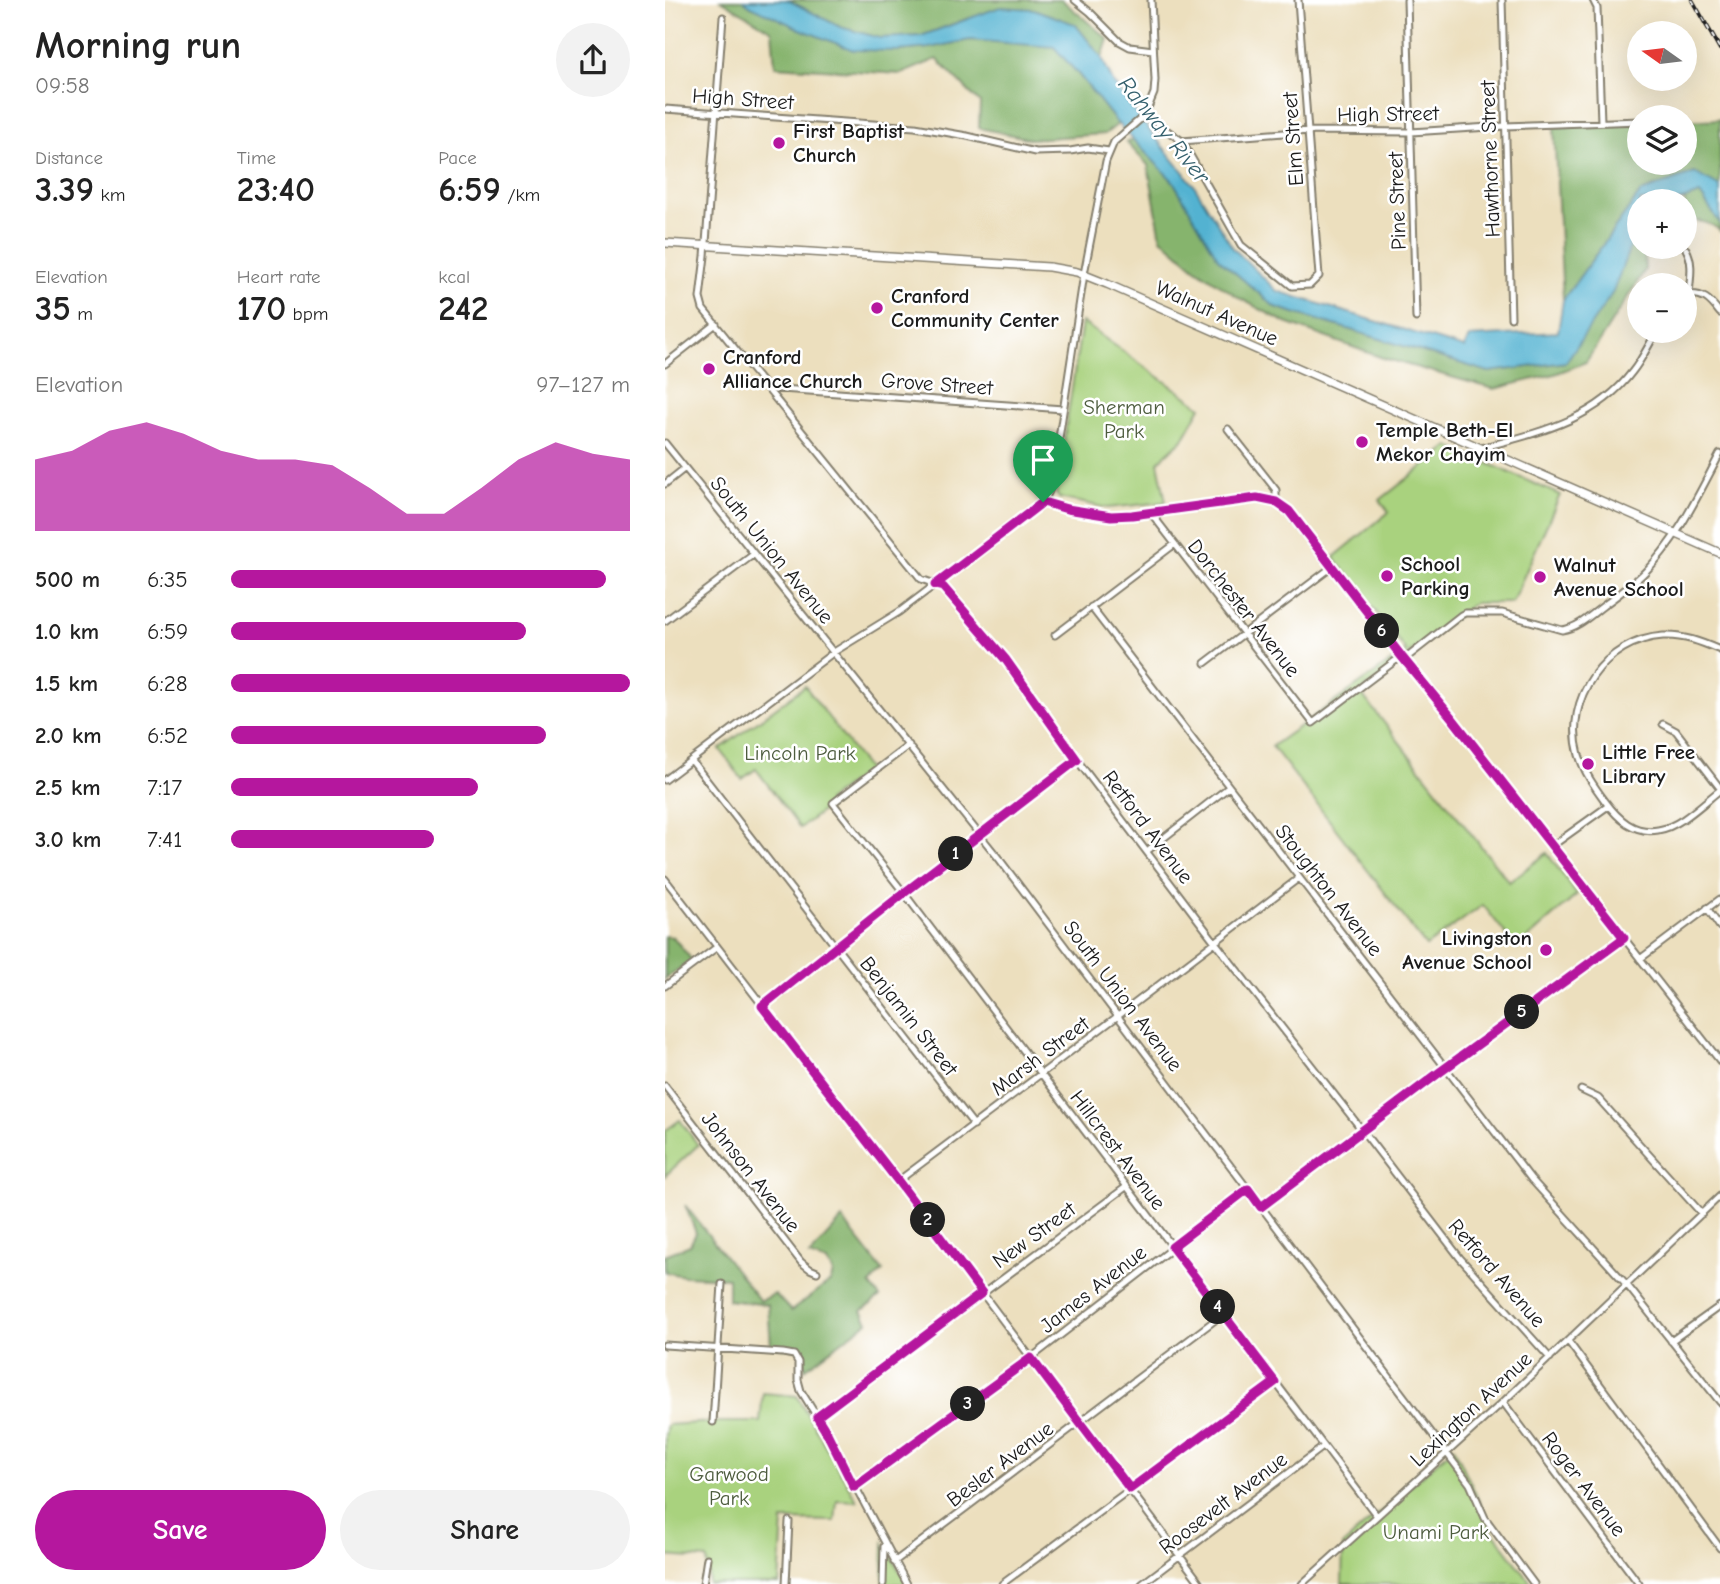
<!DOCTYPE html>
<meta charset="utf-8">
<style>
body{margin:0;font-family:"Comic Neue",sans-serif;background:#f2f2f2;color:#222;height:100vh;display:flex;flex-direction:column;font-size:26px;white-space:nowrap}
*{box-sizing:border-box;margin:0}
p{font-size:23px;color:#767676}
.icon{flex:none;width:38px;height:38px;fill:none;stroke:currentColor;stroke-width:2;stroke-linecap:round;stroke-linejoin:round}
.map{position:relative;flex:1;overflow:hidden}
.details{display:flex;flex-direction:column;background:#fff;width:665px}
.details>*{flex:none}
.needle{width:46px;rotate:284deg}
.buttons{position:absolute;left:962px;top:21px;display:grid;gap:14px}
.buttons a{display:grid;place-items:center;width:70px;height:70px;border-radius:50%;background:#fff;box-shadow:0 7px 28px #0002;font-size:35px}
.pin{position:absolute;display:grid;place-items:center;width:60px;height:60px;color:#fff;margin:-72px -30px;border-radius:50% 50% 50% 0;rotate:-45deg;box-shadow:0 0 7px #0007}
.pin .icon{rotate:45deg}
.km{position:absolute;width:35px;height:35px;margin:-18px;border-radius:50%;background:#222;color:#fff;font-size:19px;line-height:35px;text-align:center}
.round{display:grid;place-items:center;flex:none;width:74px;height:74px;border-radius:37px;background:#f2f2f2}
.summary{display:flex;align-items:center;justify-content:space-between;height:119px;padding:0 35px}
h1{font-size:38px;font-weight:700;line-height:52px}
.figures{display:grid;grid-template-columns:repeat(3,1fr);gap:10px;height:119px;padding:7px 35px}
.figures div{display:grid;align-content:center}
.figures b{font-size:35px;font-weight:700}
.figures small{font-size:19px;font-weight:400}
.figures p{font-size:19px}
.chart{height:196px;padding:14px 35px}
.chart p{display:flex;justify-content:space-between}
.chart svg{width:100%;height:126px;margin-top:7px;fill:#b5179e;opacity:.7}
.action{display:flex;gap:14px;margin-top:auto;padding:14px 35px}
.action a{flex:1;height:80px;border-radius:42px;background:#b5179e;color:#fff;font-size:28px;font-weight:700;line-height:80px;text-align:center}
.action a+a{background:#f2f2f2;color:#222}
ul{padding:0 35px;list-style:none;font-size:23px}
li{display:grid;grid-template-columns:112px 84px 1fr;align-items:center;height:52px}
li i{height:18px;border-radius:9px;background:#b5179e}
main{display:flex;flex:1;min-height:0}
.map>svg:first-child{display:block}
.green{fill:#a9d27e;stroke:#62774d;stroke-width:2}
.forest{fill:#86b46d;stroke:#516844;stroke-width:2}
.water{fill:#52b2d1;stroke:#376776;stroke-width:2}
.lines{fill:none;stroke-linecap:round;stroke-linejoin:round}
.minor-casing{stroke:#847e6d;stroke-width:9}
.tertiary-casing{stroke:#847e6d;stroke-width:10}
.minor{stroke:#fff;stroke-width:5}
.tertiary{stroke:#fff;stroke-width:7}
.rail-casing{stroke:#1c1c1c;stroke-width:4.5}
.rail{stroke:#fff;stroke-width:2;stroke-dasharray:5;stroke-linecap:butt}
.route-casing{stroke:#fff;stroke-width:14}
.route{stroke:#b5179e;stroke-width:9}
.poi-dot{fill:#b5179e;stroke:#fff;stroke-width:2.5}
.labels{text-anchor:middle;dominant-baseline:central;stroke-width:5;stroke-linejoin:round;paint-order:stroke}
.street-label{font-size:21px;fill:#1c1c1c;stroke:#fff}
.poi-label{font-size:21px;font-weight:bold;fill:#1c1c1c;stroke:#fff;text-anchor:start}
.park-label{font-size:21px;fill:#4d5c3e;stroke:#fff}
.water-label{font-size:23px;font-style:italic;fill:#34606d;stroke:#fff}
</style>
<main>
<section class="details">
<div class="summary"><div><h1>Morning run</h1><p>09:58</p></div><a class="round"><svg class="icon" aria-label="share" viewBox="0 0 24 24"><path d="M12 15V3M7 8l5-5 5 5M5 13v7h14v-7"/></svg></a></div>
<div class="figures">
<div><p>Distance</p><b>3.39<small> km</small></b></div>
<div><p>Time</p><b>23:40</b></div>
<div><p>Pace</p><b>6:59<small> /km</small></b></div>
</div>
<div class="figures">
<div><p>Elevation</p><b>35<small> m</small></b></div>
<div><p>Heart rate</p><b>170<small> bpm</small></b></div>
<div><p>kcal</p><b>242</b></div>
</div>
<div class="chart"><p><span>Elevation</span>97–127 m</p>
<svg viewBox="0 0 160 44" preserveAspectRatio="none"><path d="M0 44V19L10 16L20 9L30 6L40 10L50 16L60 19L70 19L80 21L90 29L100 38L110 38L120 29L130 19L140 13L150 17L160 19V44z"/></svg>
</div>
<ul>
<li><b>500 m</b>6:35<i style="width:94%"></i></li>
<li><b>1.0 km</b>6:59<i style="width:74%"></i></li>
<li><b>1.5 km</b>6:28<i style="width:100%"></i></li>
<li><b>2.0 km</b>6:52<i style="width:79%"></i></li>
<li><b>2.5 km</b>7:17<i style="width:62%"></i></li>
<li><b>3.0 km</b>7:41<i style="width:51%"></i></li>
</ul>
<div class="action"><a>Save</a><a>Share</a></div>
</section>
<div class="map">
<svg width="1055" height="1584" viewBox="0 0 1055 1584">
<rect width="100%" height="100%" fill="#fff"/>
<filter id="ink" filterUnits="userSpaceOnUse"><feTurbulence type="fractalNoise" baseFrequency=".0143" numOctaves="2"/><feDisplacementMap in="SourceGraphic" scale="14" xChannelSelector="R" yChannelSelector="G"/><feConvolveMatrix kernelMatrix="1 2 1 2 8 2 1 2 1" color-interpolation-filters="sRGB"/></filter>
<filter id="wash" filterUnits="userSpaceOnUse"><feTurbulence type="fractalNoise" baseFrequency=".00686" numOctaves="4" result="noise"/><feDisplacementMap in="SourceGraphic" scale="28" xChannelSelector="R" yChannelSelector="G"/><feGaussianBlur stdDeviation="1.57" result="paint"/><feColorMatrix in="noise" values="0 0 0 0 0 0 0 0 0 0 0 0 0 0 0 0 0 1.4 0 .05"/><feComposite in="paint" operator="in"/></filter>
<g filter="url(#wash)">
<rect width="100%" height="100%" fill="#ecdfbe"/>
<path class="green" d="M 417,322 L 536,407 L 518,439 L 493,462 L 501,502 L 443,508 L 394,498 L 391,493 Z
M 784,446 L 895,495 L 847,603 L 809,603 L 695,692 L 844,882 L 882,853 L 912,895 L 852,948 L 818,905 L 761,946 L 607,746 L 741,651 L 669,557 L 724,512 L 715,500 Z
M 140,686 L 203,770 L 162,801 L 165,805 L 135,828 L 91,769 L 77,779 L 55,749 Z
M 15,1120 L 33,1145 L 0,1176 L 0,1131 Z
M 98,1393 L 132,1396 L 192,1501 L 172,1500 L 170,1521 L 118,1520 L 114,1584 L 44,1584 L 42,1559 L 0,1556 L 0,1435 L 2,1425 L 48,1422 L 95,1422 Z
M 789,1447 L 828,1532 L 867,1584 L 677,1584 L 678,1545 Z
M 219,1543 L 242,1584 L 218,1584 Z"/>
<path class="forest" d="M 56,0 L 78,0 L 86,6 L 233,51 L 264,48 L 305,40 L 389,46 L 414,75 L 453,124 L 440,134 L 366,139 L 314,128 L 315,103 L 272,59 L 236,74 L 110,66 L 107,31 Z
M 123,0 L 397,0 L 443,39 L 437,58 L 410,24 L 304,18 L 256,36 L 215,38 L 175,27 Z
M 1055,119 L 1055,187 L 1029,173 L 976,192 L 898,300 L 889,127 L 975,123 L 975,163 L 1020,163 L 1020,121 Z
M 469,140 L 508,181 L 554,258 L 610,307 L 824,372 L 901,362 L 969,236 L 975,229 L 975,247 L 979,247 L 980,270 L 921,362 L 890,374 L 829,389 L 718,358 L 621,323 L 576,299 L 530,268 L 496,238 L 483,165 L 461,142 Z
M 1035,194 L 1055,223 L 1055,231 C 1046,222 1033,221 1020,219 L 1020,201 L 1014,201 Z
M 0,936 L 8,937 L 27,960 L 0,979 Z
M 20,1205 L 95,1301 L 110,1294 L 126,1311 L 166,1281 L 168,1272 L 162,1262 L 144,1256 L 177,1219 L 218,1271 L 205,1284 L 215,1297 L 197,1311 L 203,1322 L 140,1369 L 138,1350 L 106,1346 L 103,1305 L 63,1300 L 63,1278 L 19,1276 L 0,1272 L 0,1255 L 25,1245 L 31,1233 Z"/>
<path class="water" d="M 78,0 L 123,0 L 175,27 L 215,38 L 256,36 L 335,7 L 369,9 L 410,24 L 437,58 L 449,84 L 482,127 L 529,185 L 568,248 L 612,291 L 799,348 L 804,337 L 893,332 L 898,300 L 976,192 L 1030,173 L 1055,187 L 1055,223 L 1035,194 L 1014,201 L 975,201 L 975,229 L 969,236 L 948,292 L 901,362 L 824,372 L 610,307 L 553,258 L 508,181 L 453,124 L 414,75 L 389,47 L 305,40 L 264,48 L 233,51 L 188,50 L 135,29 L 86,6 Z"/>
</g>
<g filter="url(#ink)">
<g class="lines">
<defs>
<path id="minor" d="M 410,0 L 425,12 L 454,41 L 465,47 L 488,50
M 742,0 L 751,318
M 837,0 L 846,318
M 928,0 L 932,8 L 936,122
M 58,17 L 40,256 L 35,298 L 38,309 L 256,579 L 278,587 L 341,660 L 412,760 L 550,942 L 697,1130 L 795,1258 L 885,1358
M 0,109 L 250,127 L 302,136 L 370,152 L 405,151 L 423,148 L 444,151
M 480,115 L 517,141 L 644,131 L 746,132 L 840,126 L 975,121
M 517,141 L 576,245 L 627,286 L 645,285 L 654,276 L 633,0
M 1021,249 C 1029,263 1025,279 1024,294
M 1020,295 C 1038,292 1045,300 1055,313
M 0,364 L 51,324
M 102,388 L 398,409
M 563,429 L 611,490 L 611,502
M 0,443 L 335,860 L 805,1484 L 820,1518 L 869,1584
M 816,448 C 871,433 930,421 967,372 C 977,360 984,344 992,331
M 0,484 L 20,468
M 378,502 L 402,509 L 427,514 L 446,516 L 467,515 L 592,498 L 611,502 L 618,506 L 737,657 L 787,718 L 1055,1061
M 486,513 L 648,723 L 730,661 L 745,655 L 796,615 L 800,613 L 837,613 L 897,630 C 913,628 926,615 938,606 C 953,595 967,585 980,572 C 1013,539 1033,495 1055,454
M 426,607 L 866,1179 L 962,1285 L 1055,1402
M 0,621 L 89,554
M 390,635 L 510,544
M 1055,650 C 1036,642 1019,635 998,636 C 940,640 898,699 914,755 C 919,772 929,786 940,801 C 953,819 969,834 993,830 C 1015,827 1038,803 1055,790
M 540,663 L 667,567
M 998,724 L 1011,731 L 1055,788
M 244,745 L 168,803 L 239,893 L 712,1516
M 26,760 L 309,1125
M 0,780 L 169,652 L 234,612 L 370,509 C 379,501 383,495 387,484 L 419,274 L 441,161 L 449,142 L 480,115 L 489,93 L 490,80 L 486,0
M 887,846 L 943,806
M 482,851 L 564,787
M 0,879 L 233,1181 L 536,1584
M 1042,908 L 1055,927
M 975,959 L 1055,899
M 0,986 L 52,947
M 97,1006 L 239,893 L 412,760
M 0,1086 L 136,1262 L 145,1269 L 152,1272
M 916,1090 L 933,1098 L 1037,1214
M 233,1181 L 453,1016 L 634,878
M 596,1207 L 775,1072 L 959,938
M 903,1341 L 1055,1548
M 1006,1341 L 1055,1306
M 0,1345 L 118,1353 L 129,1355 L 133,1362 L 133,1380 L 136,1391 L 162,1433 L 242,1584
M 838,1402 L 974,1584
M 152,1417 L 461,1187
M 48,1422 L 57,1284
M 189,1487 L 366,1358 L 583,1190
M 229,1562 L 558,1314
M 38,1584 L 42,1558
M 121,1584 L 124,1521
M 218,1584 L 219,1546
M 337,1584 L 610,1382
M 477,1584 L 658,1447
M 637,1584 L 838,1402 L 1055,1196"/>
<path id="tertiary" d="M 0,243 L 384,267 L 412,272 L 442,284 L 1055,553"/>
</defs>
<use href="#minor" class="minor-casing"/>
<use href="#tertiary" class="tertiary-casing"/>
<use href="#minor" class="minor"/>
<use href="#tertiary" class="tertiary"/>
<defs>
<path id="rail" d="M 1027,0 L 1055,49"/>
</defs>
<use href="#rail" class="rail-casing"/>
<use href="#rail" class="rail"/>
</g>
</g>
<g class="lines" filter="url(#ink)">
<defs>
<path id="route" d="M 592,498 L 611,502 L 624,511 L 737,657 L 787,718 L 959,938 L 775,1072 L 596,1207 L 583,1189 L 507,1247 L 610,1382 L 465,1489 L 366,1358 L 189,1487 L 162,1433 L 152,1417 L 317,1293 L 233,1181 L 97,1006 L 239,893 L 412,760 L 341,660 L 278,587 L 270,585 L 378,502 L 402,509 L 446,516 L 467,515 Z"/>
</defs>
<use href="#route" class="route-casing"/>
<use href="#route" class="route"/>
</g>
<g class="poi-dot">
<circle cx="114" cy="143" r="7"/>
<circle cx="212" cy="308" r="7"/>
<circle cx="44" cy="369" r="7"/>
<circle cx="697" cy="442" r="7"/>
<circle cx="722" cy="576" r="7"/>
<circle cx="875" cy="577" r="7"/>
<circle cx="923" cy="764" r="7"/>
<circle cx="881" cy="950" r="7"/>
</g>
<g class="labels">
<g class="street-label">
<text transform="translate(78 99) rotate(4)">High Street</text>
<text transform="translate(723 114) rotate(-1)">High Street</text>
<text transform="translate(628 139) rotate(-94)">Elm Street</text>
<text transform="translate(825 159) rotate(-92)">Hawthorne Street</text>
<text transform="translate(732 201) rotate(-92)">Pine Street</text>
<text transform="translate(552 313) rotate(24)">Walnut Avenue</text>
<text transform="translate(272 384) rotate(4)">Grove Street</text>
<text transform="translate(107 550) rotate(51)">South Union Avenue</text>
<text transform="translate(579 608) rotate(52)">Dorchester Avenue</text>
<text transform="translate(483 827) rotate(53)">Retford Avenue</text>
<text transform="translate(664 890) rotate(52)">Stoughton Avenue</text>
<text transform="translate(458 996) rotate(53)">South Union Avenue</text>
<text transform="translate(244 1016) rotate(52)">Benjamin Street</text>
<text transform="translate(375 1056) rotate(-37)">Marsh Street</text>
<text transform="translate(453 1150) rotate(53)">Hillcrest Avenue</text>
<text transform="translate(86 1172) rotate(52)">Johnson Avenue</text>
<text transform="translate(369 1235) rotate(-36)">New Street</text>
<text transform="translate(832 1273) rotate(49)">Retford Avenue</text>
<text transform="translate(428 1289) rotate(-38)">James Avenue</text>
<text transform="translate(806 1409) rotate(-43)">Lexington Avenue</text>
<text transform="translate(335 1464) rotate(-37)">Besler Avenue</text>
<text transform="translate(919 1484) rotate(53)">Roger Avenue</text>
<text transform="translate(558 1503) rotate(-37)">Roosevelt Avenue</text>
</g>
<g class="poi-label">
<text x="128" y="131">First Baptist<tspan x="128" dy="24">Church</tspan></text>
<text x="226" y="296">Cranford<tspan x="226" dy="24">Community Center</tspan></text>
<text x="58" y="357">Cranford<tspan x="58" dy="24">Alliance Church</tspan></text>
<text x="711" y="430">Temple Beth-El<tspan x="711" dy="24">Mekor Chayim</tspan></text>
<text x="736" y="564">School<tspan x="736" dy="24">Parking</tspan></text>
<text x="889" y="565">Walnut<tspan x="889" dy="24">Avenue School</tspan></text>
<text x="937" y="752">Little Free<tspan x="937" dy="24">Library</tspan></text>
<text x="867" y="938" text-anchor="end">Livingston<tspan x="867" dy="24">Avenue School</tspan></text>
</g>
<g class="park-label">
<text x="459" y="407">Sherman<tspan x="459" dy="24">Park</tspan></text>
<text x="135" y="753">Lincoln Park</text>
<text x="64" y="1474">Garwood<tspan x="64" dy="24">Park</tspan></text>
<text x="771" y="1532">Unami Park</text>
</g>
<g class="water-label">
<text transform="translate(499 130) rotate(51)">Rahway River</text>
</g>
</g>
</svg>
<div class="buttons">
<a><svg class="needle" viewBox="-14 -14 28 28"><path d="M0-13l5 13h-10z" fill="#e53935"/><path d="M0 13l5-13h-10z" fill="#767676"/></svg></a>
<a><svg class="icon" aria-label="layers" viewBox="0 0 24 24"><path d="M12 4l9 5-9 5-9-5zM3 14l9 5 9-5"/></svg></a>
<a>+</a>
<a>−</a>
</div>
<div class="pin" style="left:378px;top:502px;background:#1e9e55"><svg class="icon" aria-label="arrive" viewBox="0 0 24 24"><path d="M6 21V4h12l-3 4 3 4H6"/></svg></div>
<b class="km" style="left:291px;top:854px">1</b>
<b class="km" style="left:263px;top:1220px">2</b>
<b class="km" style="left:303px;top:1404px">3</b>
<b class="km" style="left:553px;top:1307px">4</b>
<b class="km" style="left:857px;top:1012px">5</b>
<b class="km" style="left:717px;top:631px">6</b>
</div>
</main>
